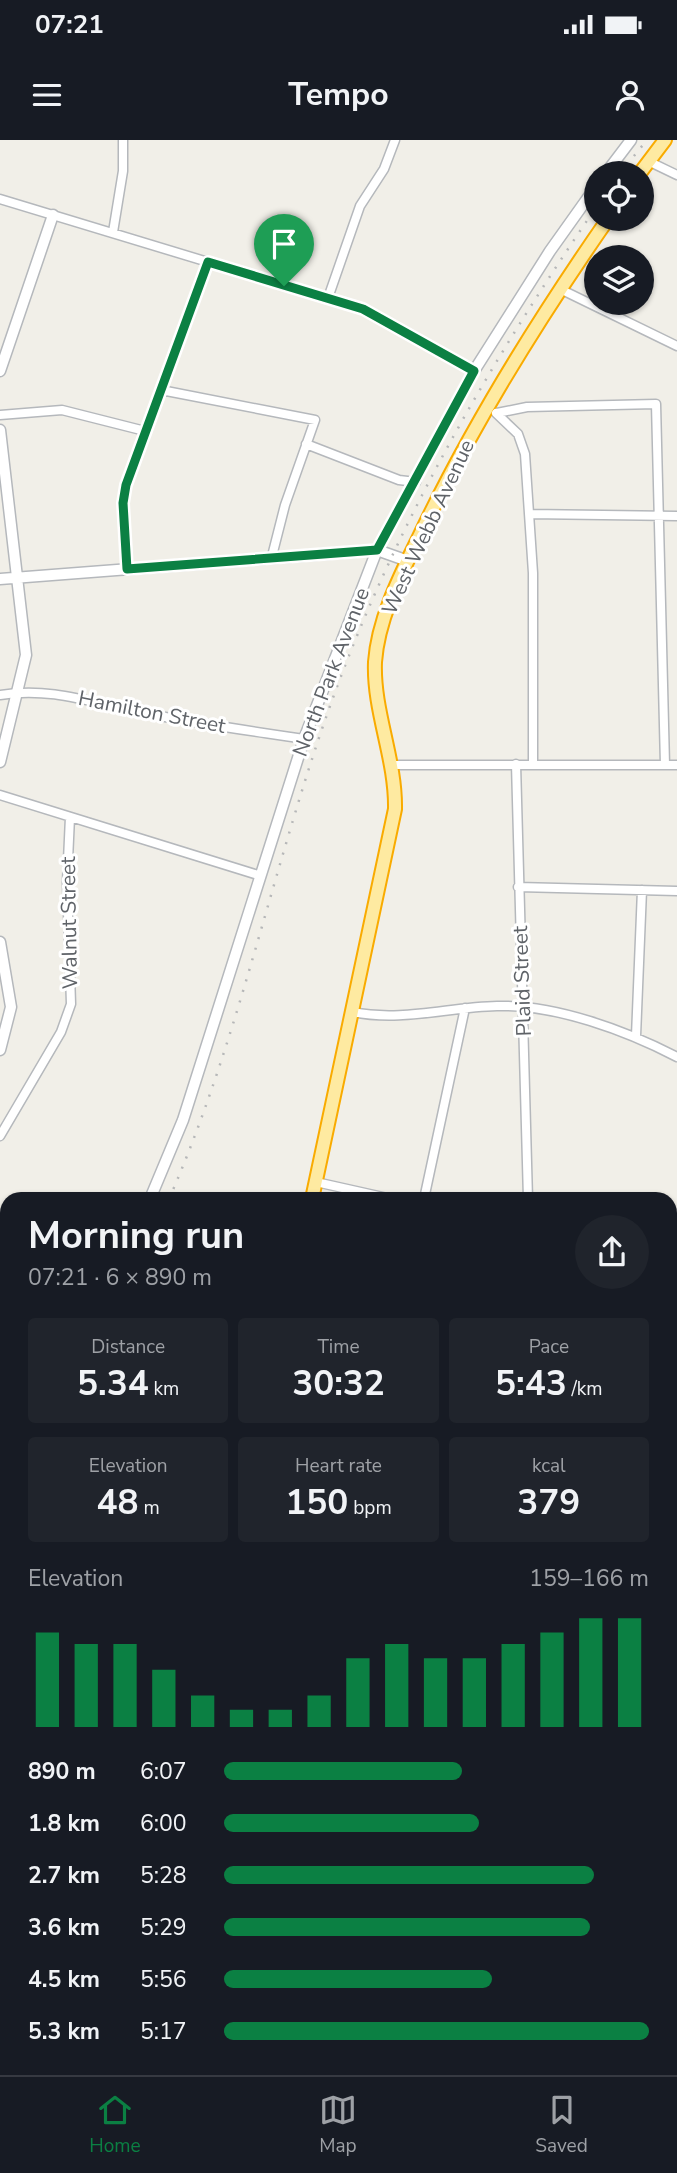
<!DOCTYPE html>
<meta charset="utf-8">
<style>
body{margin:0;font-family:"Nunito Sans",sans-serif;background:#20242c;color:#f1f3f6;height:100vh;display:flex;flex-direction:column;font-size:26px;white-space:nowrap}
*{box-sizing:border-box;margin:0}
p{font-size:23px;color:#9ea1a6}
.icon{flex:none;width:38px;height:38px;fill:none;stroke:currentColor;stroke-width:2;stroke-linecap:round;stroke-linejoin:round}
.map{position:relative;flex:1;overflow:hidden}
.details{position:absolute;left:0px;top:1052px;width:677px;height:884px;display:flex;flex-direction:column;background:#171b24;border-radius:21px 21px 0 0;box-shadow:0 2px 5px #0004}
.details>*{flex:none}
.fabs{position:absolute;left:584px;top:21px;display:grid;gap:14px}
.fabs a{display:grid;place-items:center;width:70px;height:70px;border-radius:50%;background:#171b24;box-shadow:0 2px 5px #0004;font-size:35px}
.pin{position:absolute;display:grid;place-items:center;width:60px;height:60px;color:#fff;margin:-72px -30px;border-radius:50% 50% 50% 0;rotate:-45deg;box-shadow:0 0 7px #0007}
.pin .icon{rotate:45deg}
.round{display:grid;place-items:center;flex:none;width:74px;height:74px;border-radius:37px;background:#20242c}
.head{display:flex;align-items:center;justify-content:space-between;height:119px;padding:0 28px}
h1{font-size:38px;font-weight:700;line-height:52px}
.figures{display:grid;grid-template-columns:repeat(3,1fr);gap:10px;height:119px;padding:7px 28px}
.figures div{display:grid;align-content:center;border-radius:7px;background:#20242c;text-align:center}
.figures b{font-size:35px;font-weight:700}
.figures small{font-size:19px;font-weight:400}
.figures p{font-size:19px}
.chart{height:196px;padding:14px 28px}
.chart p{display:flex;justify-content:space-between}
.chart svg{width:100%;height:126px;margin-top:7px;stroke:#0b8043;stroke-width:6}
ul{padding:0 28px;list-style:none;font-size:23px}
li{display:grid;grid-template-columns:112px 84px 1fr;align-items:center;height:52px}
li i{height:18px;border-radius:9px;background:#0b8043}
.status{display:flex;justify-content:space-between;align-items:center;height:49px;padding:0 35px;background:#171b24;direction:ltr}
.status svg{height:19px;fill:currentColor}
header{display:flex;justify-content:space-between;align-items:center;height:91px;padding:0 28px;background:#171b24;font-size:32px;font-weight:700}
.dock{display:flex;justify-content:space-around;align-items:center;height:98px;border-top:2px solid #363941;background:#171b24;font-size:19px;color:#9ea1a6}
.dock a{display:grid;justify-items:center;gap:4px}
.dock .on{color:#0b8043}
.map>svg:first-child{display:block}
.green{fill:#c5e8c5}
.lines{fill:none;stroke-linecap:round;stroke-linejoin:round}
.stream{stroke:#aadaff;stroke-width:2.5}
.minor-casing{stroke:#b5b8bc;stroke-width:11}
.tertiary-casing{stroke:#b5b8bc;stroke-width:13}
.trunk-casing{stroke:#f9ab00;stroke-width:16}
.minor{stroke:#fff;stroke-width:8}
.tertiary{stroke:#fff;stroke-width:10}
.trunk{stroke:#feeaa1;stroke-width:12}
.rail{stroke:#b6b7b8;stroke-width:2.5;stroke-dasharray:2 9;stroke-linecap:butt}
.route-casing{stroke:#fff;stroke-width:14}
.route{stroke:#0b8043;stroke-width:9}
.labels{text-anchor:middle;dominant-baseline:central;stroke-width:6;stroke-linejoin:round;paint-order:stroke}
.street-label{font-size:21px;fill:#5f6368;stroke:#fff}
</style>
<div class="status"><b>07:21</b><svg viewBox="0 0 49 12"><path d="M0 12V9h3v3zM5 12V6h3v6zM10 12V3h3v9zM15 12V0h3v12zM26 1h20v11H26zM47 4h2v5h-2z"/></svg></div>
<header><svg class="icon" aria-label="menu" viewBox="0 0 24 24"><path d="M4 6h16M4 12h16M4 18h16"/></svg>Tempo<svg class="icon" aria-label="person" viewBox="0 0 24 24"><circle cx="12" cy="8" r="4"/><path d="M4 21q1-7 8-7t8 7"/></svg></header>
<div class="map">
<svg width="677" height="1935" viewBox="0 0 677 1935">
<rect width="100%" height="100%" fill="#f1efe8"/>
<path class="green" d="M 7,1205 L 7,1331 L 0,1343 L 0,1209 Z"/>
<g class="lines">
<path class="stream" d="M 670,1518 L 677,1514
M 0,1885 L 7,1885"/>
<defs>
<path id="minor" d="M 648,21 L 677,35
M 0,59 L 363,169 L 474,231
M 113,92 L 123,31 L 123,0
M 560,149 L 677,206
M 328,158 L 360,66 L 384,29 L 395,0
M 161,250 L 315,280 L 285,365 L 272,416
M 496,273 L 518,294 L 525,314 L 533,433 L 533,624
M 497,273 L 527,267 L 656,264 L 665,625
M 0,275 L 62,270 L 145,291
M 306,304 L 399,340 L 416,342
M 529,374 L 677,376
M 127,429 L 123,363 L 126,345 L 208,122
M 0,555 C 54,546 97,565 149,574 C 200,584 252,591 304,599
M 516,624 L 528,1059
M 391,625 L 677,625
M 0,655 L 258,735
M 518,747 L 677,751
M 353,872 C 401,882 449,867 497,866 C 555,864 627,891 677,917
M 636,896 L 642,750
M 0,996 L 61,892 L 71,864 L 67,742 L 70,677
M 316,1042 L 392,1059
M 424,1059 L 465,868
M 670,1123 L 677,1130
M 0,1132 L 7,1132
M 670,1217 L 677,1210
M 670,1427 L 677,1421
M 670,1623 L 677,1617
M 670,1700 L 677,1707
M 670,1782 L 677,1776
M 670,1824 L 677,1831
M 7,1935 L 10,1928
M 153,1935 L 156,1928
M 300,1935 L 307,1928
M 500,1935 L 507,1928"/>
<path id="tertiary" d="M 606,33 L 631,0
M 0,231 L 53,75
M 0,290 L 26,515 L 0,622
M 0,439 L 377,410 L 408,421
M 0,802 L 11,867 L 0,910
M 150,1059 L 183,980 L 304,599 L 377,410 L 474,231 L 550,111 L 597,45
M 0,1350 L 7,1338"/>
<path id="trunk" d="M 640,33 L 665,0
M 312,1059 L 395,669 C 396,619 373,571 375,522 C 378,479 400,436 419,397 C 472,285 537,181 608,79
M 0,1680 L 7,1668"/>
</defs>
<use href="#minor" class="minor-casing"/>
<use href="#tertiary" class="tertiary-casing"/>
<use href="#trunk" class="trunk-casing"/>
<use href="#minor" class="minor"/>
<use href="#tertiary" class="tertiary"/>
<use href="#trunk" class="trunk"/>
<path class="rail" d="M 620,33 L 647,0
M 169,1059 C 239,900 272,729 330,566 C 394,387 490,222 597,66
M 0,1396 L 7,1383"/>
</g>
<g class="lines">
<defs>
<path id="route" d="M 208,122 L 363,169 L 474,231 L 377,410 L 127,429 L 123,363 L 126,345 Z"/>
</defs>
<use href="#route" class="route-casing"/>
<use href="#route" class="route"/>
</g>
<g class="labels">
<g class="street-label">
<text transform="translate(428 387) rotate(-65)">West Webb Avenue</text>
<text transform="translate(331 532) rotate(-69)">North Park Avenue</text>
<text transform="translate(152 572) rotate(11)">Hamilton Street</text>
<text transform="translate(69 783) rotate(-91)">Walnut Street</text>
<text transform="translate(522 841) rotate(-92)">Plaid Street</text>
</g>
</g>
</svg>
<div class="fabs">
<a><svg class="icon" aria-label="locate" viewBox="0 0 24 24"><circle cx="12" cy="12" r="6"/><path d="M12 2v4M12 18v4M2 12h4M18 12h4"/></svg></a>
<a><svg class="icon" aria-label="layers" viewBox="0 0 24 24"><path d="M12 4l9 5-9 5-9-5zM3 14l9 5 9-5"/></svg></a>
</div>
<div class="pin" style="left:284px;top:146px;background:#1e9e55"><svg class="icon" aria-label="arrive" viewBox="0 0 24 24"><path d="M6 21V4h12l-3 4 3 4H6"/></svg></div>
<section class="details">
<div class="head"><div><h1>Morning run</h1><p>07:21 · 6 × 890 m</p></div><a class="round"><svg class="icon" aria-label="share" viewBox="0 0 24 24"><path d="M12 15V3M7 8l5-5 5 5M5 13v7h14v-7"/></svg></a></div>
<div class="figures">
<div><p>Distance</p><b>5.34<small> km</small></b></div>
<div><p>Time</p><b>30:32</b></div>
<div><p>Pace</p><b>5:43<small> /km</small></b></div>
</div>
<div class="figures">
<div><p>Elevation</p><b>48<small> m</small></b></div>
<div><p>Heart rate</p><b>150<small> bpm</small></b></div>
<div><p>kcal</p><b>379</b></div>
</div>
<div class="chart"><p><span>Elevation</span>159–166 m</p>
<svg viewBox="0 0 160 44" preserveAspectRatio="none"><path d="M5 44V11M15 44V15M25 44V15M35 44V24M45 44V33M55 44V38M65 44V38M75 44V33M85 44V20M95 44V15M105 44V20M115 44V20M125 44V15M135 44V11M145 44V6M155 44V6"/></svg>
</div>
<ul>
<li><b>890 m</b>6:07<i style="width:56%"></i></li>
<li><b>1.8 km</b>6:00<i style="width:60%"></i></li>
<li><b>2.7 km</b>5:28<i style="width:87%"></i></li>
<li><b>3.6 km</b>5:29<i style="width:86%"></i></li>
<li><b>4.5 km</b>5:56<i style="width:63%"></i></li>
<li><b>5.3 km</b>5:17<i style="width:100%"></i></li>
</ul>
</section>
</div>
<nav class="dock">
<a class="on"><svg class="icon" aria-label="home" viewBox="0 0 24 24"><path d="M3 11l9-7 9 7M6 9v11h12V9"/></svg>Home</a>
<a><svg class="icon" aria-label="map" viewBox="0 0 24 24"><path d="M3 6l6-2 6 2 6-2v14l-6 2-6-2-6 2zM9 4v14M15 6v14"/></svg>Map</a>
<a><svg class="icon" aria-label="saved" viewBox="0 0 24 24"><path d="M7 4h10v16l-5-4-5 4z"/></svg>Saved</a>
</nav>
